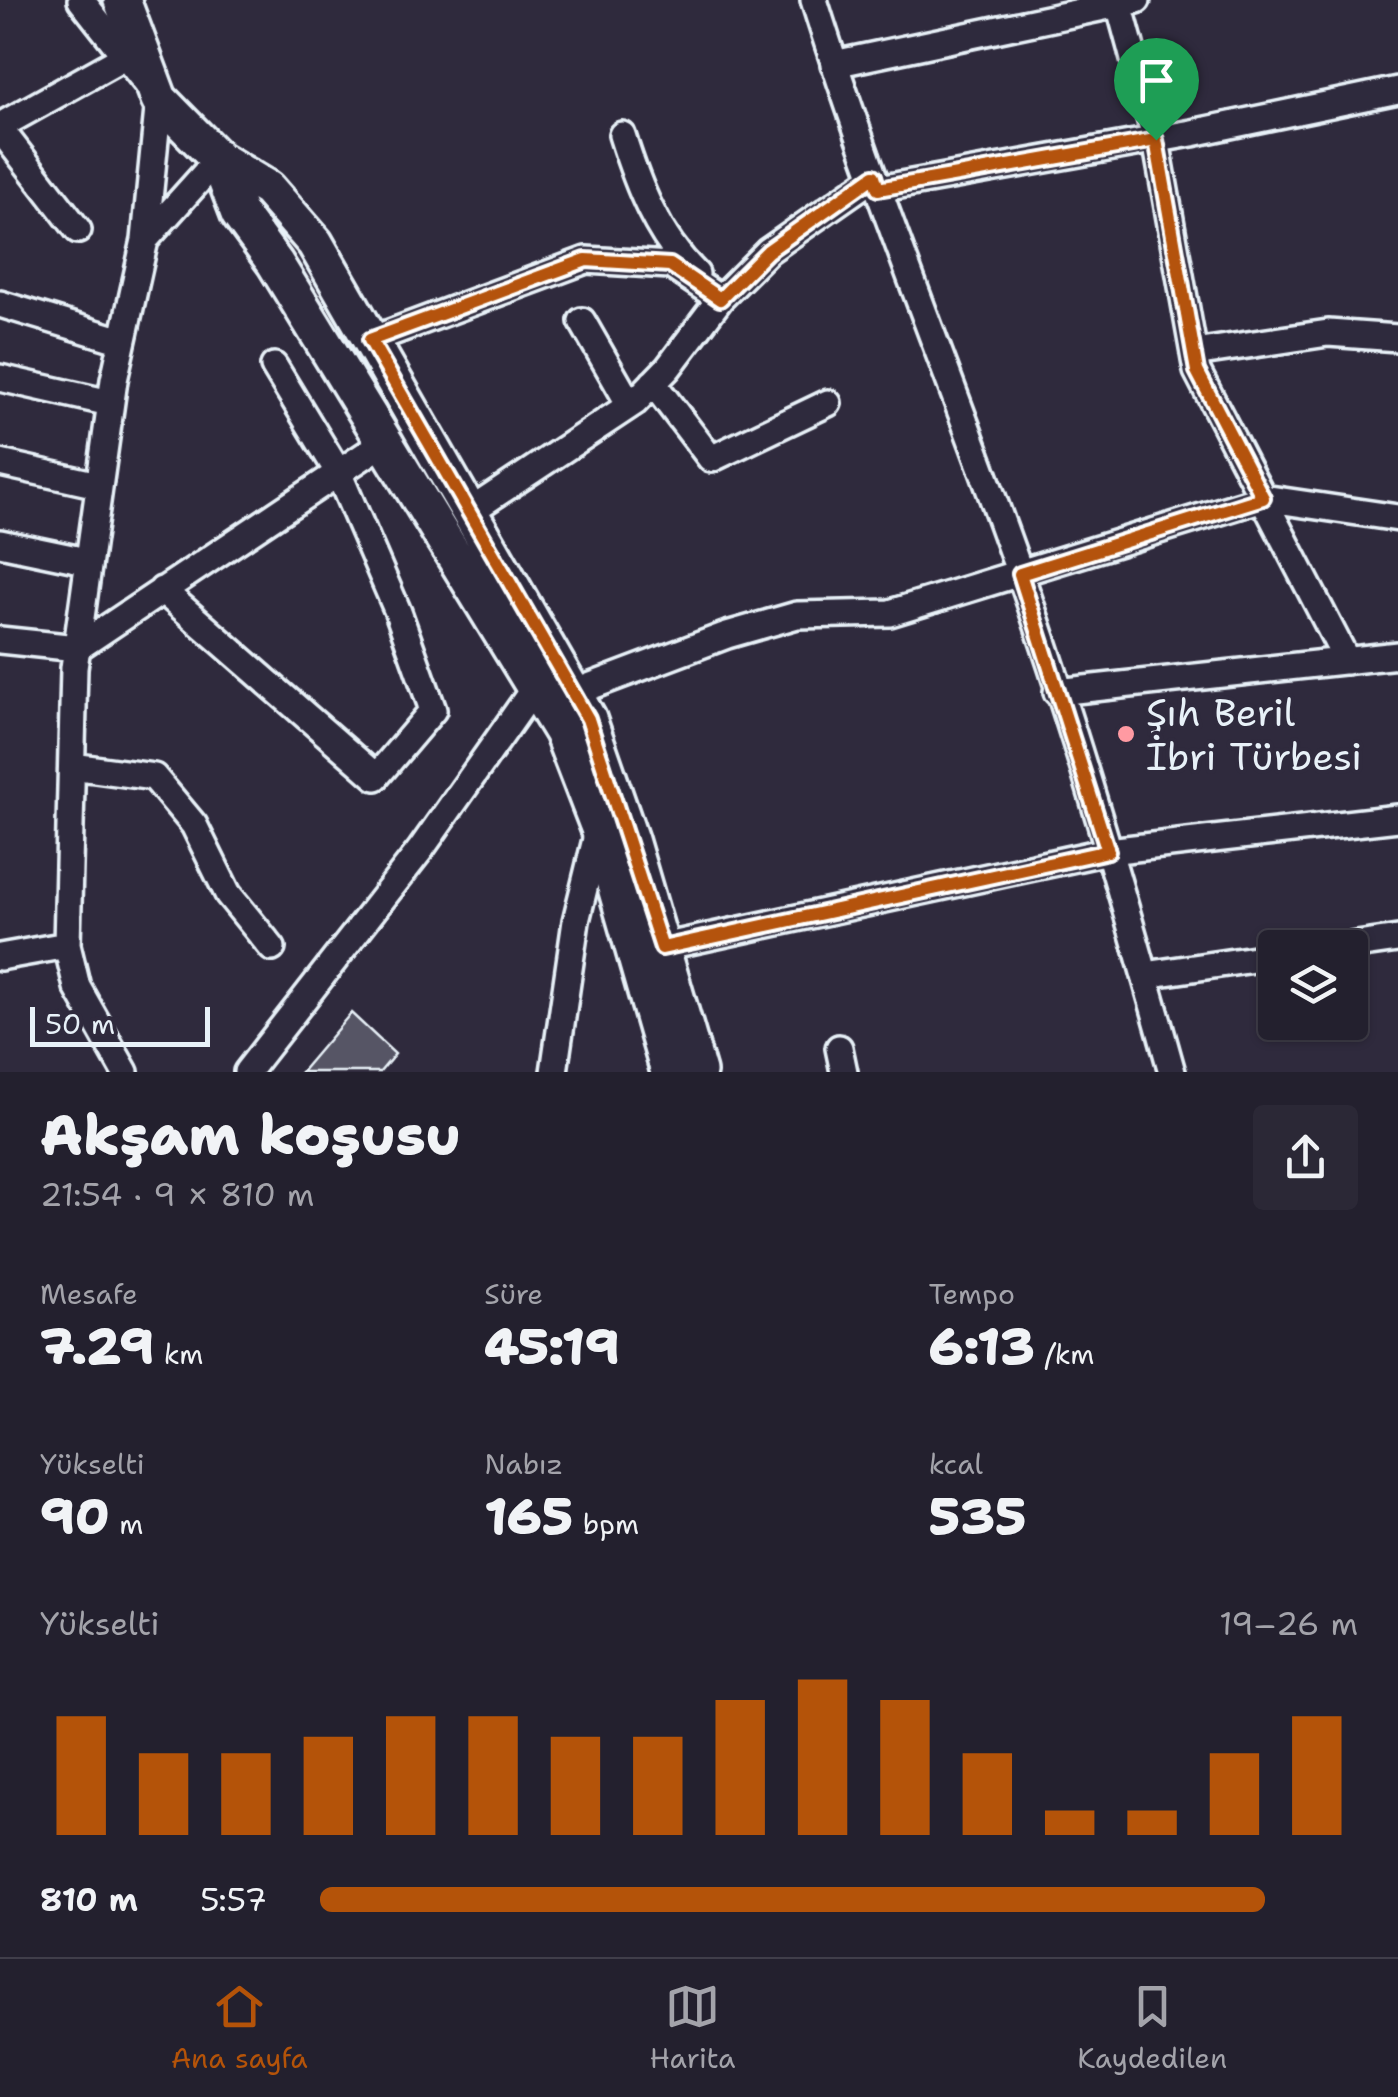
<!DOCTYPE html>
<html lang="tr">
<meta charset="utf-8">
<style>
body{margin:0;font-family:"Shantell Sans",sans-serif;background:#2b2836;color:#f1f3f6;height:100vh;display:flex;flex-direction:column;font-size:38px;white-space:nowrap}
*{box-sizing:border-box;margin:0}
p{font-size:32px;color:#a3a3aa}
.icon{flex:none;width:55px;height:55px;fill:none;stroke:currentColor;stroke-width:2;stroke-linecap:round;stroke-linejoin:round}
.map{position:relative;height:1072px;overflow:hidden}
.side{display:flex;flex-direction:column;background:#23202e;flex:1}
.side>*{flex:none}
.tools{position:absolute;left:1258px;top:930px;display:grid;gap:20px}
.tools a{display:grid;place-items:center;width:110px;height:110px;border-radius:10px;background:#23202e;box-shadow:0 2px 8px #0004,0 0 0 2px #403e4a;font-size:50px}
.scale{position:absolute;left:30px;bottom:25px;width:180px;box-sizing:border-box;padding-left:10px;border:5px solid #e8f1f8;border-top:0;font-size:28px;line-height:35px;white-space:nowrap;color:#e8f1f8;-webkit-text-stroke:8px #2f2a3d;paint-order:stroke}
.pin{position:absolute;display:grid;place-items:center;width:85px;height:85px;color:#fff;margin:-102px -42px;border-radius:50% 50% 50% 0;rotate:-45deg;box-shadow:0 0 10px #0007}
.pin .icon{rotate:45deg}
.round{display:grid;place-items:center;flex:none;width:105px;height:105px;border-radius:10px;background:#2b2836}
.summary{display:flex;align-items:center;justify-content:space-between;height:170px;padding:0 40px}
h1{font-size:55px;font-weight:800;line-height:75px}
.stats{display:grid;grid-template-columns:repeat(3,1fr);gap:15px;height:170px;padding:10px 40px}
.stats div{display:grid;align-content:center}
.stats b{font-size:50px;font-weight:800}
.stats small{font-size:28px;font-weight:400}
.stats p{font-size:28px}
.chart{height:280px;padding:20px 40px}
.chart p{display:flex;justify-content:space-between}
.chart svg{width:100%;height:180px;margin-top:10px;stroke:#b45309;stroke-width:6}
ul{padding:0 40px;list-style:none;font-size:32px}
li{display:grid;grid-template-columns:160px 120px 1fr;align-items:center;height:75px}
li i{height:25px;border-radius:12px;background:#b45309}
.tab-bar{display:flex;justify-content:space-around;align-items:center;height:140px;border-top:2px solid #403e4a;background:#23202e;font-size:28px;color:#a3a3aa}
.tab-bar a{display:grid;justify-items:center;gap:5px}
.tab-bar .current{color:#b45309}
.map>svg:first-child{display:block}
.building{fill:#575565;stroke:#e8f1f8;stroke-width:2.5}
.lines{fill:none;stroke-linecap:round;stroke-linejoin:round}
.street-casing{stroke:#e8f1f8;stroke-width:32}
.secondary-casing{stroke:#e8f1f8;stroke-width:42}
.street{stroke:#2f2a3d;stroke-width:25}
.secondary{stroke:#2f2a3d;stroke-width:35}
.route-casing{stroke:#fff;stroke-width:20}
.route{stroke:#b45309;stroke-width:12}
.poi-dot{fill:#ff9aa2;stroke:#2f2a3d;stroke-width:4}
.labels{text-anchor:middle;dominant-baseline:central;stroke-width:8;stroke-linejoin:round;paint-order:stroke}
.poi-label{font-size:38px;fill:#e8f1f8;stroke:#2f2a3d;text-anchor:start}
</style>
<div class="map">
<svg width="1398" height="1072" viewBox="0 0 1398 1072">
<rect width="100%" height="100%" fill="#2f2a3d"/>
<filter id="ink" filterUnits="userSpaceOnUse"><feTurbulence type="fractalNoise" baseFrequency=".01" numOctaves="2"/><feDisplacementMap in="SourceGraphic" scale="20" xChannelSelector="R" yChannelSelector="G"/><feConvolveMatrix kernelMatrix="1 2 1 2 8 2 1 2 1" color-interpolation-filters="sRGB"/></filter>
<g filter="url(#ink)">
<path class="building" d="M 351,1013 L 395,1054 L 380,1072 L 301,1072 Z"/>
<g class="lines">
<defs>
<path id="street" d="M 81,0 L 159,99 L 145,240 L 114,380 L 74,668 L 67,945 L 77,987 L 125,1072
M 814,0 C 874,193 952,380 1019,571 C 1077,735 1125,904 1172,1072
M 1119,4 L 1156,140 L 1197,371 L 1347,661
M 834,64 L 1137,0
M 0,126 L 126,56
M 0,129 L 78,230
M 622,135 C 638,186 657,236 696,274
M 878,189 L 1192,133 L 1398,90
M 145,240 L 218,159
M 0,304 L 122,341
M 582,321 L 630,405
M 371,340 L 586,260 L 670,265 L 720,299
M 1194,353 L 1328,333 L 1398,338
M 0,378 L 110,403
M 653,383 L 711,459 L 828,403
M 0,463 L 98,485
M 469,512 L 635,402 L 668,368 L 720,299 L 768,251 L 874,177
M 0,543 L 86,561
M 162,590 L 376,777 L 433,710 L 398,612 L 337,470 L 274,366
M 0,640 L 77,648 L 386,441
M 1057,692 L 1398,655
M 573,693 L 727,635 L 797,615 L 890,613 L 1263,498 L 1398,518
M 72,766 L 154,777 L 194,825 L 228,894 L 272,948
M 662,947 L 1108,851 L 1398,818
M 1336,948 L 1398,939
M 0,957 L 67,945
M 1145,975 L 1275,956
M 839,1048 L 844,1072
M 247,1072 L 421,849 L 535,687
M 554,1072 L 576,921 L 598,831"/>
<path id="secondary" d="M 122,0 L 159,99 L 218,159 L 239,214 L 275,263 L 562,732 L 599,828 L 669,1072
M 218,159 L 268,189 L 315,243 L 588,719 L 630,840 L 698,1072"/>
</defs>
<use href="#street" class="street-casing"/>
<use href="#secondary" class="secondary-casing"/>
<use href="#street" class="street"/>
<use href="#secondary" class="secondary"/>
</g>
</g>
<g class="lines" filter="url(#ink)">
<defs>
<path id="route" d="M 1156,140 L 1197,371 L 1263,498 L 1020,574 L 1108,851 L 662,948 L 588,719 L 370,340 L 586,260 L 670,265 L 720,299 L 768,251 L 874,176 L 878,189 Z"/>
</defs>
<use href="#route" class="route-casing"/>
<use href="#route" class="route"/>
</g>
<circle class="poi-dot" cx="1126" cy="734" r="10"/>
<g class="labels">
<g class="poi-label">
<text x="1146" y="712">Şıh Beril<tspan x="1146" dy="44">İbri Türbesi</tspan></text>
</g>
</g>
</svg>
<div class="tools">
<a><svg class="icon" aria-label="layers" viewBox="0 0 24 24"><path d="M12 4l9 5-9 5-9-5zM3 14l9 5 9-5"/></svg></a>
</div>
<div class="scale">50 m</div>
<div class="pin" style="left:1156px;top:140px;background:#1e9e55"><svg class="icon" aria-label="arrive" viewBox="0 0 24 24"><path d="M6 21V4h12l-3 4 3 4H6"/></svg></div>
</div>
<section class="side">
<div class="summary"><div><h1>Akşam koşusu</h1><p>21:54 · 9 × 810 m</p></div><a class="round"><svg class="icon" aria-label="share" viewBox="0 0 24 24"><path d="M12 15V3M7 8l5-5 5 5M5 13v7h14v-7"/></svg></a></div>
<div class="stats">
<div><p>Mesafe</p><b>7.29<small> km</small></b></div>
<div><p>Süre</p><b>45:19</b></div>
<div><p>Tempo</p><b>6:13<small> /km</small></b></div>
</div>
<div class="stats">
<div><p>Yükselti</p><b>90<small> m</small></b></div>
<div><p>Nabız</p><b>165<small> bpm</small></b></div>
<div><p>kcal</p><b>535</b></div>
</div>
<div class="chart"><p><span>Yükselti</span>19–26 m</p>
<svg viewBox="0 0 160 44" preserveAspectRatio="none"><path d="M5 44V15M15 44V24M25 44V24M35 44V20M45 44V15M55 44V15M65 44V20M75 44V20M85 44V11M95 44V6M105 44V11M115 44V24M125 44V38M135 44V38M145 44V24M155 44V15"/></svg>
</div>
<ul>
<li><b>810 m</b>5:57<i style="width:91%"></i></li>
</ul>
</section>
<nav class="tab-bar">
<a class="current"><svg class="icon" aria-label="home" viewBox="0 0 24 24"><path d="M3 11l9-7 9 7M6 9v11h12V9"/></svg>Ana sayfa</a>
<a><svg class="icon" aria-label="map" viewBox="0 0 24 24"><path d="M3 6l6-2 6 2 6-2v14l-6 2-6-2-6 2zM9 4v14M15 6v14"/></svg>Harita</a>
<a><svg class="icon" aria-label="saved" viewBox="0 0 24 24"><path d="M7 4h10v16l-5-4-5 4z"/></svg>Kaydedilen</a>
</nav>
